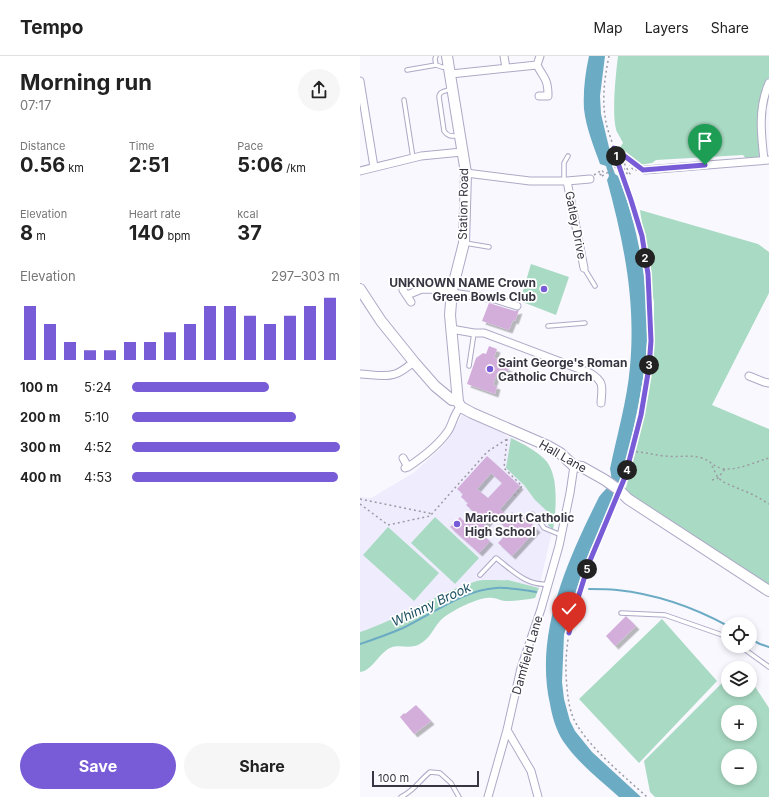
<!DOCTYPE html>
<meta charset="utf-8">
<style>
body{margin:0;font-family:Inter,sans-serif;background:#f6f6f6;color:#222;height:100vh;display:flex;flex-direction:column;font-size:15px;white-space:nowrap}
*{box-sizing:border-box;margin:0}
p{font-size:13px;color:#767676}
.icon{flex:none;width:22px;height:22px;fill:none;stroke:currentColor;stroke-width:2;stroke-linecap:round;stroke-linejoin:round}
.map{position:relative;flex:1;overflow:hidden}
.side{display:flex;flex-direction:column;background:#fff;width:360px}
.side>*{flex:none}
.tools{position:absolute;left:361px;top:561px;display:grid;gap:8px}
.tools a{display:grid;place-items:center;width:36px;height:36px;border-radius:50%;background:#fff;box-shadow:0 2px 6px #0003;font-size:20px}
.scale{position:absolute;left:12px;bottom:10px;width:107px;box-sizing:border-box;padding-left:4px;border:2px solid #383642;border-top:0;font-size:11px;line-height:14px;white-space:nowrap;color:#383642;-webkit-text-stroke:3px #fff;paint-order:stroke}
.pin{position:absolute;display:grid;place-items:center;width:34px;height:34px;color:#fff;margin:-41px -17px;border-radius:50% 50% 50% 0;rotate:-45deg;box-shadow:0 0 4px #0007}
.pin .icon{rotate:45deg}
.km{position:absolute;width:20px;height:20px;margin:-10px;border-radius:50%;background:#222;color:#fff;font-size:11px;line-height:20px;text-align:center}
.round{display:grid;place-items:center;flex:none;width:42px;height:42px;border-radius:21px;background:#f6f6f6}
.summary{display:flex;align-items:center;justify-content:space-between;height:68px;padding:0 20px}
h1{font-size:22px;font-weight:700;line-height:30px}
.metrics{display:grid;grid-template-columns:repeat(3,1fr);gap:6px;height:68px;padding:4px 20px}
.metrics div{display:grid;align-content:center}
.metrics b{font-size:20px;font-weight:700}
.metrics small{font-size:11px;font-weight:400}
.metrics p{font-size:11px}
.chart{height:112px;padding:8px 20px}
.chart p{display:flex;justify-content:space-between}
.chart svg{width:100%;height:72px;margin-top:4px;stroke:#785bd6;stroke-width:6}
.button{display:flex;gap:8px;margin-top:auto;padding:8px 20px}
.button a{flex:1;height:46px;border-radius:24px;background:#785bd6;color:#fff;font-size:16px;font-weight:700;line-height:46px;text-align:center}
.button a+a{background:#f6f6f6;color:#222}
ul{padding:0 20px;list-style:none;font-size:13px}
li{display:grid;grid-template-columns:64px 48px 1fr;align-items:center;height:30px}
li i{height:10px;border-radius:5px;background:#785bd6}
header{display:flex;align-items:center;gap:24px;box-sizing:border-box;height:56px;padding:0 20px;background:#fff;border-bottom:1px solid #e0e0e0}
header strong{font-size:19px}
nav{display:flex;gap:22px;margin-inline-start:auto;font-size:14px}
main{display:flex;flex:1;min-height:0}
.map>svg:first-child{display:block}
.built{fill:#efedfd}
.green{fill:#a9dac3;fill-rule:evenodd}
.water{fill:#6cabc4}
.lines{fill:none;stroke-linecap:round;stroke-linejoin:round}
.stream{stroke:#6cabc4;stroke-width:2}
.building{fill:#d3aedb;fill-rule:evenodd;filter:url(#shadow)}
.lane-casing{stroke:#ada9c6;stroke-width:5.5}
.street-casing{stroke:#ada9c6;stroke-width:9}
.secondary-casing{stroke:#ada9c6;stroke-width:12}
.path{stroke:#9c9aa4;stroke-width:1.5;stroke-dasharray:2 3;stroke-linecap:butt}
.lane{stroke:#fff;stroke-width:3.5}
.street{stroke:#fff;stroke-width:7}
.secondary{stroke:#fff;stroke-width:10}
.path-bridge{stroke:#9c9aa4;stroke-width:1.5;stroke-dasharray:2 3;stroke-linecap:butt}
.route-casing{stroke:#fff;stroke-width:8}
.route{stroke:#785bd6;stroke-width:5}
.poi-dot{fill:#785bd6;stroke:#fff;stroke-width:1.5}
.labels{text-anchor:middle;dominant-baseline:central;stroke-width:3.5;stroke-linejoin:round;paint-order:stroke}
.street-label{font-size:12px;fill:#383642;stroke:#fff}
.poi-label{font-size:12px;font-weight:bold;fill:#383642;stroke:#fff;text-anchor:start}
.water-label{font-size:13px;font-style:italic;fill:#194e61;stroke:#fff}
</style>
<header>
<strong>Tempo</strong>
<nav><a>Map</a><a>Layers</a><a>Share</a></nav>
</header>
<main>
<section class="side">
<div class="summary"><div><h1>Morning run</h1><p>07:17</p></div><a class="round"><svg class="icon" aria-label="share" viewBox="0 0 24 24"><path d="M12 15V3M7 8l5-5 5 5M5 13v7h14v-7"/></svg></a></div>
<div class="metrics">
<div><p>Distance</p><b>0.56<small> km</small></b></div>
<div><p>Time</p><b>2:51</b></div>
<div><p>Pace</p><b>5:06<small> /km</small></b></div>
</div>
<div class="metrics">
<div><p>Elevation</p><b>8<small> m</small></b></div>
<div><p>Heart rate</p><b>140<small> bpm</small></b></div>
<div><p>kcal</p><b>37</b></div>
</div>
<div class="chart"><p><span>Elevation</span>297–303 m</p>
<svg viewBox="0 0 160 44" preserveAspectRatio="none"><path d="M5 44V11M15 44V22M25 44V33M35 44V38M45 44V38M55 44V33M65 44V33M75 44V27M85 44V22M95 44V11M105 44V11M115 44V17M125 44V22M135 44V17M145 44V11M155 44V6"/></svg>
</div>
<ul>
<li><b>100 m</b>5:24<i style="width:66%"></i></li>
<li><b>200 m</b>5:10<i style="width:79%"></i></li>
<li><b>300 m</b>4:52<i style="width:100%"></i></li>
<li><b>400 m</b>4:53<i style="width:99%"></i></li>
</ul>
<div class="button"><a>Save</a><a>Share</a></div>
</section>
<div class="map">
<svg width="409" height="741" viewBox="0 0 409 741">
<defs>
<filter id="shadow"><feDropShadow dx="3.5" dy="3.5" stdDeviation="0" flood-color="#0004"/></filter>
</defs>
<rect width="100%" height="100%" fill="#f9f8ff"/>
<path class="built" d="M 102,359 L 146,377 L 145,379 L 173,394 L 187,406 L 192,416 L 195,426 L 195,463 L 179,532 L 148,524 L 138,526 L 119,525 L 71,544 L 18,570 L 0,576 L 0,441 L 11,442 L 53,417 L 77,396 L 87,385 Z"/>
<path class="green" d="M 258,0 L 409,0 L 409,22 L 406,28 L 399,61 L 399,100 L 395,103 L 387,104 L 383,99 L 296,104 L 292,107 L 279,109 L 259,93 L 263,87 C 261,83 259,79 257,76 C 251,61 256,17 258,0 Z
M 280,154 L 398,188 L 409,196 L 409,237 L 352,349 L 409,373 L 409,531 L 265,436 L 288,340 L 293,294 L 294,247 Z
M 171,208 L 209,221 L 196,259 L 160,245 Z
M 151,382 C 163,388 178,395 187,406 C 199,422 196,455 193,474 L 188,469 L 190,463 L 189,457 L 175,444 L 164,429 L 146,412 Z
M 75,461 L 119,502 L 95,528 L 51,487 Z
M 28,471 L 79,517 L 54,545 L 3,499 Z
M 148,524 L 179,532 L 175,542 C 165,544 155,545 145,545 C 141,545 137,542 133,542 C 127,541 120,543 115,545 C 106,548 86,558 80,565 C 72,574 70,583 58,589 C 49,593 39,588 30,592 C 19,597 12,615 0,616 L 0,576 C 40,563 76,537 117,525 C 124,523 139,525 148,524 Z
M 302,563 L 357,625 L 279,707 L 219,643 Z
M 368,621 L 368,634 L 390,634 L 390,623 L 409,652 L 409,741 L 295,741 L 290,736 L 284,705 ZM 368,656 L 390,656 L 390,678 L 368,678 ZM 368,700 L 390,700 L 390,722 L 368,722 Z"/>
<path class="water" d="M 229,0 L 245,0 L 240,40 L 241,58 L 253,108 L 252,110 L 255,118 L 258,120 C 280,175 291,240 286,299 C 282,337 273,374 265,412 L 261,423 L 254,435 L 252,447 L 230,494 L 213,545 L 204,579 L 202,626 L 204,643 L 210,665 L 215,675 L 232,696 L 281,741 L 259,741 C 240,724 218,707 203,685 C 196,674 192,660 190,648 C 174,577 208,503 239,441 C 248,429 254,430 250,413 C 257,379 267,345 270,311 C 276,245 264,187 247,124 L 249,120 L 246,110 L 240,108 C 234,91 226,72 224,53 C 223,36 225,18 229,0 Z"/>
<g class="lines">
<path class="stream" d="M 229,533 C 238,533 247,533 257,534 C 295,538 335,552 368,570
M 390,583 L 400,588 L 409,591
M 0,588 C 15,583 29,578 43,572 C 72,558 104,534 136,532 C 149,531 163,534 176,536"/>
</g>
<path class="building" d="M 129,247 L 155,255 L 159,254 L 155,265 L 153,264 L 149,274 L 122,265 Z
M 129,290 L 137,293 L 134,302 L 146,306 L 145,311 L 149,312 L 147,317 L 143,316 L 142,319 L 137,317 L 133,329 L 137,330 L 135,338 L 107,328 L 116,302 L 123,297 L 126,298 Z
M 127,400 L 160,430 L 140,453 L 148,461 L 152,456 L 157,461 L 161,457 L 177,473 L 152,500 L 138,487 L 149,475 L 133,460 L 119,476 L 130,485 L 119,497 L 90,471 L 100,461 L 106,467 L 115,457 L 106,449 L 108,447 L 101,441 L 103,438 L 97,433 ZM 131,417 L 142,427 L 128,442 L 117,433 Z
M 266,560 L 276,570 L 255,590 L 246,580 Z
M 56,649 L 71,665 L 54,678 L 40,661 L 44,657 L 45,658 Z"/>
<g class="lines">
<defs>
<path id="lane" d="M 76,9 L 75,3 L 76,0
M 47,14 L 76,9 L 82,11 L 89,12
M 92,33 C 86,35 79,35 79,41 L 84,75 C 88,81 92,80 99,80
M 44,44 L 53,102
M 204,125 L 204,107 L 208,100
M 105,187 L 129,191
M 224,212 L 235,230
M 188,270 L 225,267
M 109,310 L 114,277
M 172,458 L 180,466 L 184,472 L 201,479
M 120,519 L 136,502 C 152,514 166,530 188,528
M 261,557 L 305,559 L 368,581
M 380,590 L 409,611
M 41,741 C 55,734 59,725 70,716 L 80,717 L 91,727 L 99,741"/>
<path id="street" d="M 144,0 L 146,12
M 91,18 L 177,9
M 0,25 L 14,111
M 179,40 L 188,40 C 188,22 184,23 177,9 L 180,0
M 404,104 C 401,78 398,52 409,27
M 285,114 L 409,104
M 0,115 L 61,100 L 102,96
M 106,117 L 170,125 L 207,125 L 230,123
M 207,125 L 224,212
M 43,234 L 51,246
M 92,237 L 135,243 L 157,250
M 47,239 L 62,233 L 92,234
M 91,273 L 114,277 L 124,277 L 230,317 C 245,326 242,331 241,347
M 0,318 C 11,318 24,322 35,318 C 42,316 48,310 54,306
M 389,320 L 404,326 L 409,327
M 43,402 L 48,411 L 45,412
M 48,411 C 63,401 78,390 88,375 C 93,368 94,356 101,351
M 147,674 L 171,715 L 178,741
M 128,741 L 147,674 L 161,612 L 181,553 L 199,490 L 210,437 L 214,410"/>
<path id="secondary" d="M 87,0 L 106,117 L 104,187 L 92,234 L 90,259 L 98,346 L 101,351 L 112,357 L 188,390 L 200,397 L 214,410 L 222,411 L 245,424 L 259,434 L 268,443 L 409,535
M 0,233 L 21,265 L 54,306 L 75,330 L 92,344 L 97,344"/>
</defs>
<use href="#lane" class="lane-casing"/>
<use href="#street" class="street-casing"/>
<use href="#secondary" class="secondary-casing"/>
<path class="path" d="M 249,0 C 245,20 242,40 245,60 C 246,70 250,80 253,89 C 262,120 276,150 282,182 C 288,215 293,253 291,287 C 288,333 277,377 265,421 L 263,426
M 254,92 L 279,111
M 261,108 L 268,119 L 270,118 L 264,107 L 268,105 L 273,114 L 277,114
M 234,119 L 242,114 L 243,116 L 240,118 L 242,120
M 147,383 L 144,412 L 162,430 L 154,440
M 271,396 C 283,395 293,399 305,400 C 317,402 330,398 342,402 C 351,405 353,411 364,413 C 379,414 395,406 409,402
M 352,410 L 358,422 L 365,427 L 394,439 L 409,448
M 352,424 L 358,422 L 365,413
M 256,442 C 251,455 245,467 240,479 C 221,526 201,580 207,631 C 208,644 210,658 217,669 C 232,694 265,721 287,741
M 0,443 L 73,458
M 0,448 L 28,469 L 70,460 L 127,396 L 147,383 L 148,381"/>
<use href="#lane" class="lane"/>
<use href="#street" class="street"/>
<use href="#secondary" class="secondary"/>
<path class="path-bridge" d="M 242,120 L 261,108"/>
</g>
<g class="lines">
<defs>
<path id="route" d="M 209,577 L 218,542 L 229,507 L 265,421 L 281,359 L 289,311 L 291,285 L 288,218 L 282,180 L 271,144 L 258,107 L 254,92 L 283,114 L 345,109"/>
</defs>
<use href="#route" class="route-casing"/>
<use href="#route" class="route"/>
</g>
<g class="poi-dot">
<circle cx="184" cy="233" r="4"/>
<circle cx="130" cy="313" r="4"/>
<circle cx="97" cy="468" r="4"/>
</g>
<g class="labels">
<g class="street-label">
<text transform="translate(103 148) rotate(-89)">Station Road</text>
<text transform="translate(216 169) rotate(79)">Gatley Drive</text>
<text transform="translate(203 400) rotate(30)">Hall Lane</text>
<text transform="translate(167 599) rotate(-74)">Damfield Lane</text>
</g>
<g class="poi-label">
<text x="176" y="226" text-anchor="end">UNKNOWN NAME Crown<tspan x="176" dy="14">Green Bowls Club</tspan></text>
<text x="138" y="306">Saint George's Roman<tspan x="138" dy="14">Catholic Church</tspan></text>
<text x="105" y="461">Maricourt Catholic<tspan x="105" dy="14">High School</tspan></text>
</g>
<g class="water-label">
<text transform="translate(71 548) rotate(-25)">Whinny Brook</text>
</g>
</g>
</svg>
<div class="tools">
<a><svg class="icon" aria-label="locate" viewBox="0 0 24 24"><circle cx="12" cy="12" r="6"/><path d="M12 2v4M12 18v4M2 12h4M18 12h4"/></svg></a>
<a><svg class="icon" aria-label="layers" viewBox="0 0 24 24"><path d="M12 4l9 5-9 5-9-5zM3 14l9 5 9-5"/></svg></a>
<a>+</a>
<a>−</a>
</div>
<div class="scale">100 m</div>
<div class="pin" style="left:345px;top:109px;background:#1e9e55"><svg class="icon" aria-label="arrive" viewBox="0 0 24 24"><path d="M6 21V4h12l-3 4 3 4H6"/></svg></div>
<div class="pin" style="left:209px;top:577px;background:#d93025"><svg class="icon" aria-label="check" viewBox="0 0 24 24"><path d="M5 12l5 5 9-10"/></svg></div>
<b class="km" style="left:256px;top:100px">1</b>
<b class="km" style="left:285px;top:202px">2</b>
<b class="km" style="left:289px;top:309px">3</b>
<b class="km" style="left:267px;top:414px">4</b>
<b class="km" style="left:227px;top:513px">5</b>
</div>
</main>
